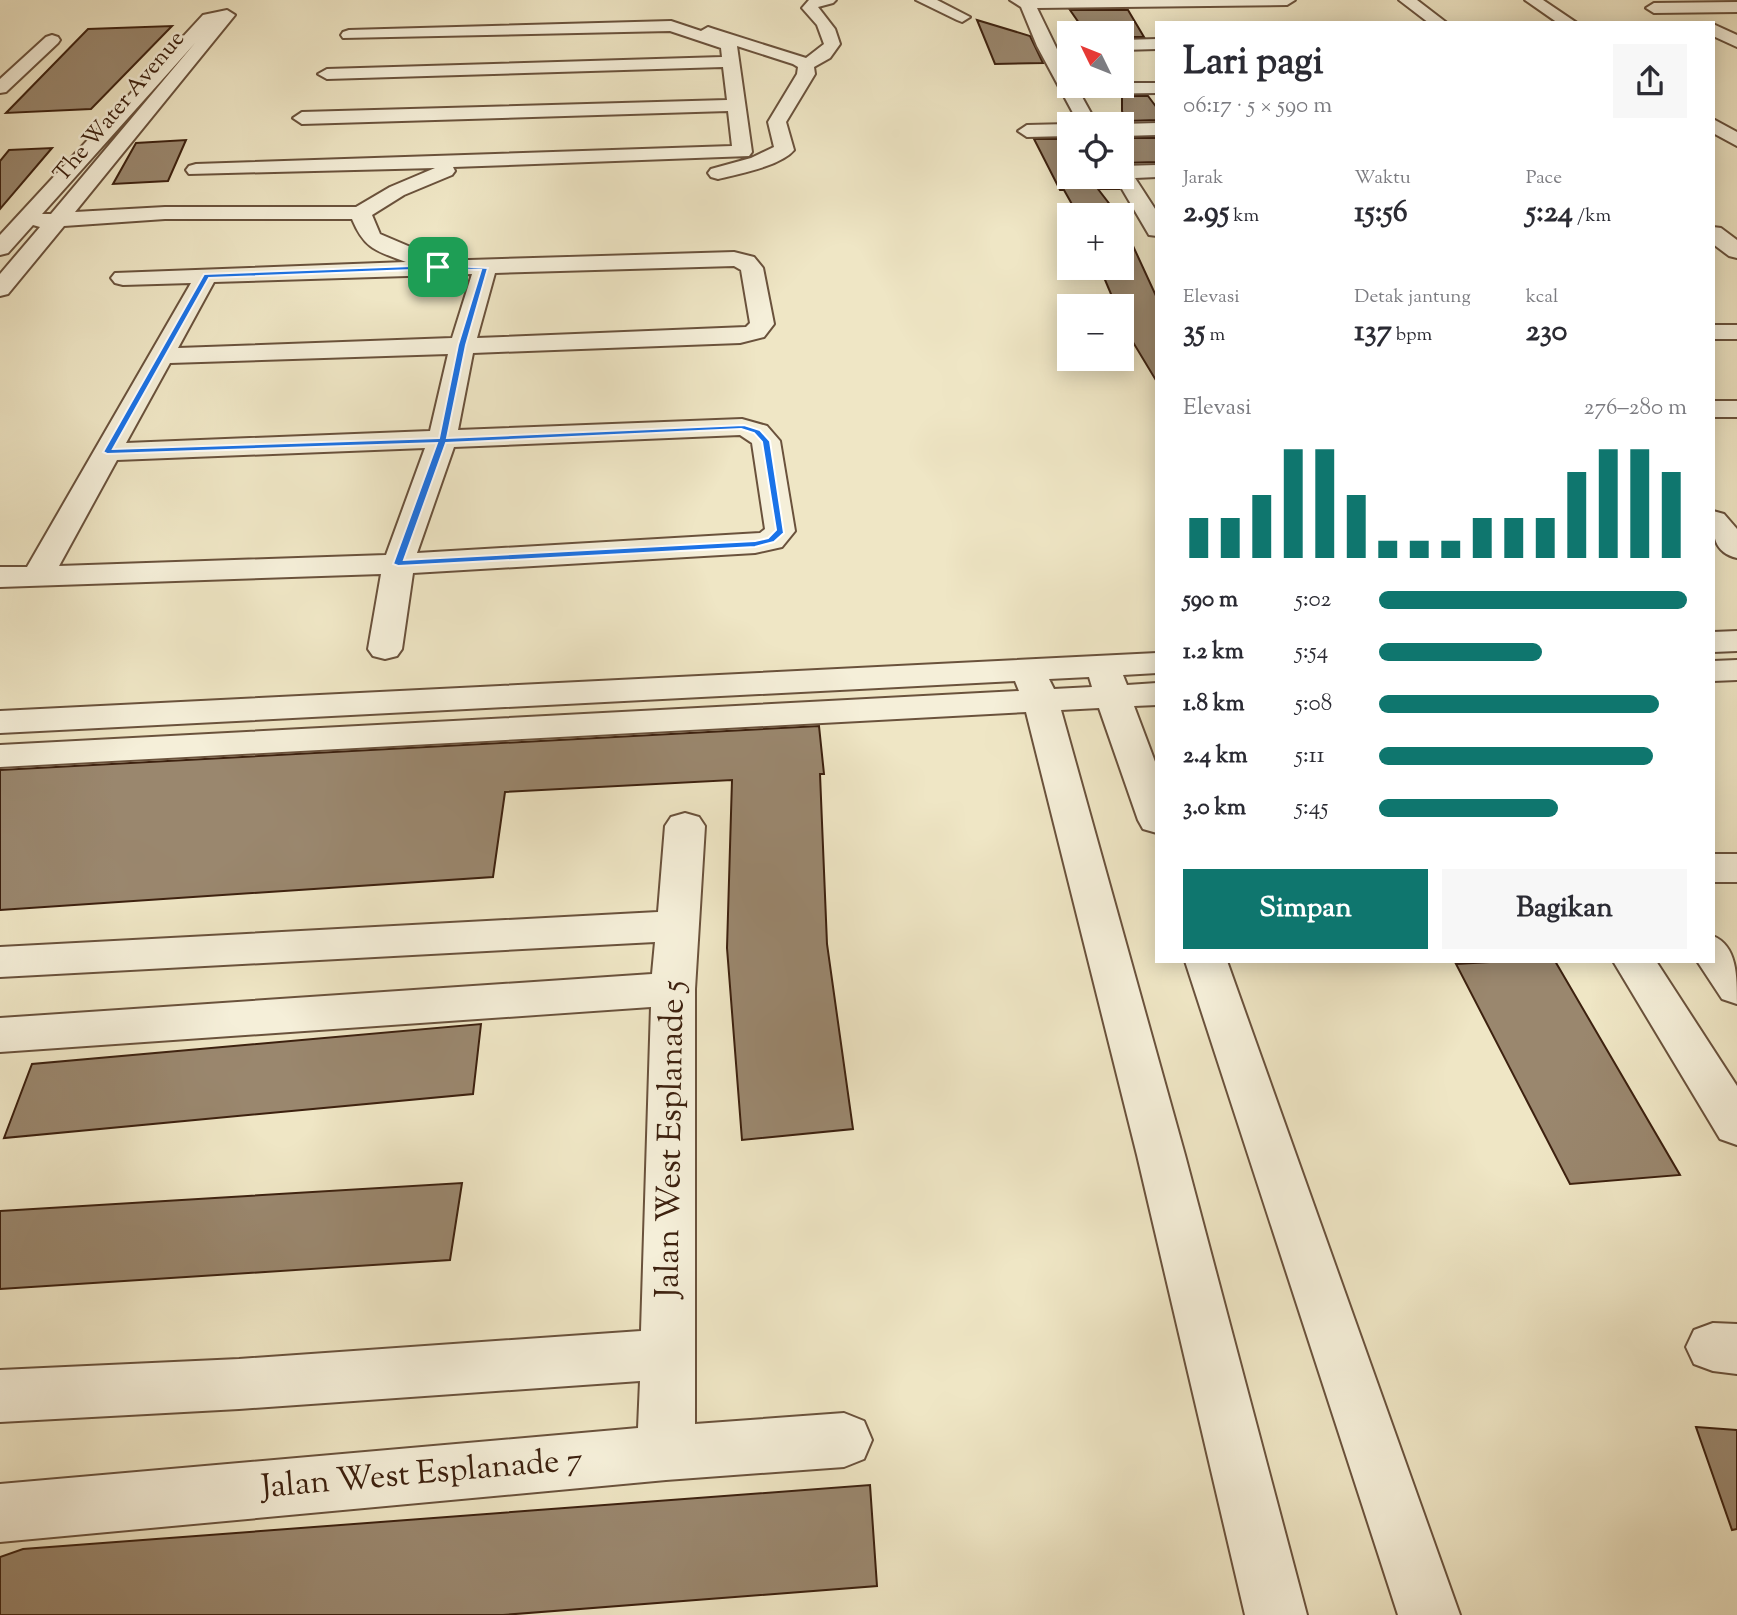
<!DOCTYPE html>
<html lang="id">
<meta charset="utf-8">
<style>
body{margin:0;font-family:"Sorts Mill Goudy",serif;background:#f7f7f7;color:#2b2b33;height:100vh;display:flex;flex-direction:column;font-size:26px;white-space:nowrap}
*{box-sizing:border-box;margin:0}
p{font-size:23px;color:#7c7c81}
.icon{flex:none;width:38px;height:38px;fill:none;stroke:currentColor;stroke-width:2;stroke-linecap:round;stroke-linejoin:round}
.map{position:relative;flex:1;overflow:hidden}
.side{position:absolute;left:1155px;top:21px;width:560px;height:942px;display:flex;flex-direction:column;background:#fff;border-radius:0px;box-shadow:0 4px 18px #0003}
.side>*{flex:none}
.needle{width:46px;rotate:313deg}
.fabs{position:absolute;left:1057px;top:21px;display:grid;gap:14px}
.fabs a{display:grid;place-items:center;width:77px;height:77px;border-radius:0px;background:#fff;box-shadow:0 4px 18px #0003;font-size:35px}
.pin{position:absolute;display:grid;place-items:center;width:60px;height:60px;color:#fff;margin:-30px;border-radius:14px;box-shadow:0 4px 10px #0006}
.round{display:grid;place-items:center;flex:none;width:74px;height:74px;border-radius:0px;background:#f7f7f7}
.head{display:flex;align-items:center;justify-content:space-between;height:119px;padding:0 28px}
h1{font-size:38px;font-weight:700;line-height:52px}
.figures{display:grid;grid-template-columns:repeat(3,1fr);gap:10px;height:119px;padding:7px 28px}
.figures div{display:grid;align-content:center}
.figures b{font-size:30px;font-weight:700}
.figures small{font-size:19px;font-weight:400}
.figures p{font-size:19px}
.chart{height:196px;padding:14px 28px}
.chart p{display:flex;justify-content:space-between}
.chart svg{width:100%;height:126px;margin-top:7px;stroke:#0f766e;stroke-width:6}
.primary-button{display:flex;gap:14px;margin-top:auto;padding:14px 28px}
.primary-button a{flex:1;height:80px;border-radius:0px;background:#0f766e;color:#fff;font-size:28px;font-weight:700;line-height:80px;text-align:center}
.primary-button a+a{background:#f7f7f7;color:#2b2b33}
ul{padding:0 28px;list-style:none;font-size:23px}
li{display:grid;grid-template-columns:112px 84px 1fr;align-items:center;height:52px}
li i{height:18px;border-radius:9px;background:#0f766e}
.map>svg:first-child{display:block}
.building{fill:#9a876e;stroke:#3d210f;stroke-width:2}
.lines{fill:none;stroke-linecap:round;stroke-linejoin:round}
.minor-casing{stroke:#6a523c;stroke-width:4}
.minor{fill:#f5efd9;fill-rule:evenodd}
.route{fill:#1a73e8;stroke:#fff;stroke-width:2;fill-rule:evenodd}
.labels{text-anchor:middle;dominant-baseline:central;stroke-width:5;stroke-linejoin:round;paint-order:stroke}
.far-street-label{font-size:23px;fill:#3d210f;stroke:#f5efd9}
.near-street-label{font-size:33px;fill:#3d210f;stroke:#f5efd9}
</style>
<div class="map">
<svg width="1737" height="1615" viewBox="0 0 1737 1615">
<rect width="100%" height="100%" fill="#efe6c5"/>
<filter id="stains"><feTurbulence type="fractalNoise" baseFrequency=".00286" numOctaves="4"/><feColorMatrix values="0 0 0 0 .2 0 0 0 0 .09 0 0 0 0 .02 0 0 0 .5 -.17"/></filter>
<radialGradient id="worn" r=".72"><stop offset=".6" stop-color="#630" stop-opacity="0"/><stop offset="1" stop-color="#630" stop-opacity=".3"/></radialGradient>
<path class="building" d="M 1070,10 L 1128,10 L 1144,37 L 1122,37 L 1122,33 L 1086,33 Z
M 977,20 L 1030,36 L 1043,63 L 995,64 Z
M 172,26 L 91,109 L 6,113 L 88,29 Z
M 1122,96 L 1148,96 L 1157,108 L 1157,120 L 1126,121 L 1122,111 Z
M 1122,138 L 1157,138 L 1157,162 L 1122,163 Z
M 1034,139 L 1069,139 L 1069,177 L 1112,177 L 1119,189 L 1098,189 L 1118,215 L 1078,215 L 1064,190 L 1060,190 Z
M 186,140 L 168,181 L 113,184 L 136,143 Z
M 52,148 L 0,209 L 0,161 L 9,150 Z
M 1122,222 L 1157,298 L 1157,382 L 1125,329 L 1122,306 L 1116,306 L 1100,268 L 1122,268 Z
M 819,726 L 824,774 L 820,774 L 827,944 L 853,1129 L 742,1140 L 727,948 L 732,780 L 505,792 L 493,877 L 0,910 L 0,770 Z
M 1507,961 L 1555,961 L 1680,1175 L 1570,1184 L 1456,964 Z
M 481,1024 L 473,1094 L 4,1138 L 32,1064 Z
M 462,1183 L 450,1260 L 0,1289 L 0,1211 Z
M 1696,1427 L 1737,1430 L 1737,1529 L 1732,1530 Z
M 870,1485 L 877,1586 L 503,1615 L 0,1615 L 0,1557 L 23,1549 Z"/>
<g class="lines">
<defs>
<path id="minor" d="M 809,0 L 836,0 L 833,3 L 818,7 L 835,29 L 840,44 L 830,58 L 814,67 L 815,74 L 786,122 L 794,150 C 781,166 738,174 718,179 L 711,177 L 708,173 L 711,169 L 751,158 L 774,147 L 768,122 L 797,74 L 798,67 L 793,64 L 737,46 L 752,152 L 749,156 L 453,167 L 455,171 L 452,175 L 404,195 L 372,215 L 380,234 L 434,257 L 437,261 L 734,252 L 754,257 L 763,268 L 774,324 L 764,337 L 740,343 L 473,353 L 458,430 L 742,419 L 767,426 L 780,441 L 795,531 L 782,547 L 755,553 L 413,573 L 402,649 L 397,656 L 385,659 L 373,656 L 368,649 L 381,574 L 0,587 L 0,567 L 27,567 L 191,283 L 123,285 L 115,283 L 111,278 L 115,273 L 406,262 C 377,251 365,250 352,219 L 165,219 L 64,226 L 8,294 L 0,296 L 0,274 L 40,227 L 33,225 L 8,253 L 0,255 L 0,235 L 203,15 L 227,10 L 235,15 L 75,212 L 165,207 L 356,207 L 390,187 L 435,168 L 189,174 L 186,170 L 189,166 L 196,164 L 732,146 L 728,111 L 302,124 L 293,118 L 302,112 L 727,100 L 723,67 L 327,79 L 318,74 L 327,69 L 722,57 L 721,48 L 670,31 L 343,38 L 341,35 L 343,32 L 349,30 L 671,21 L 701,31 L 708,27 L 714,29 L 806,58 L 824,44 L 817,25 L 802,8 ZM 195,43 L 51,214 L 42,214 ZM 734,266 L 741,270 L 750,323 L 746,327 L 477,338 L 495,273 ZM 472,274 L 452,338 L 178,348 L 214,282 ZM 448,354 L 430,431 L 126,443 L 170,363 ZM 740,435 L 752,443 L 765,529 L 760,533 L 417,553 L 454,447 ZM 425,448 L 386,555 L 59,566 L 117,460 Z
M 916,0 L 937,0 L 970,17 L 962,22 L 957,20 Z
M 1010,0 L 1295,0 L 1287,5 L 1037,8 L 1069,74 L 1069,86 L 1076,86 L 1097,124 L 1079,124 L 1037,46 L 1021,7 Z
M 1399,0 L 1417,0 L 1447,23 L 1429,23 Z
M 1525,0 L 1543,0 L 1577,23 L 1558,23 Z
M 1737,2 L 1737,12 L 1654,13 L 1646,8 L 1654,3 Z
M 1713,24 L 1737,35 L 1737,47 L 1713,36 Z
M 52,35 L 58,37 L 60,40 L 58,43 L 6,92 L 0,93 L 0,79 L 46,37 Z
M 1157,39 L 1157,49 L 1122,50 L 1122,40 Z
M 1122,83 L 1157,83 L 1157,93 L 1091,94 L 1077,86 L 1122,86 Z
M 1713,119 L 1737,132 L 1737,146 L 1713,133 Z
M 1157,123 L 1157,135 L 1122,136 L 1122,124 Z
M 1069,124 L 1069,136 L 1027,137 L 1018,131 L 1027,125 Z
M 1157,165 L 1157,177 L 1135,178 L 1157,212 L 1157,236 L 1149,235 L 1115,177 L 1122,177 L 1122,166 Z
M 1713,227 L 1721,228 L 1737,240 L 1737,258 L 1729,256 L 1713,244 Z
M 1713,325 L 1737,325 L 1737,339 L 1713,339 Z
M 1713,401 L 1737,401 L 1737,417 L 1713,417 Z
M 1713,511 L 1724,514 L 1737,529 L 1737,558 C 1712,552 1713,533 1713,511 Z
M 1737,631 L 1737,651 L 1713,652 L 1713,632 Z
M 1157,653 L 1157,673 L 1123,675 L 1127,685 L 1157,683 L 1157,705 L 1134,706 L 1157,767 L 1157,833 L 1143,829 L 1138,820 L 1099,708 L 1061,710 L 1185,1155 L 1307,1615 L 1245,1615 L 1137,1155 L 1026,712 L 0,767 L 0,745 L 1019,691 L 1015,681 L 0,733 L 0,711 ZM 1089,677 L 1092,687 L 1054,689 L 1049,679 Z
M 1737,660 L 1737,680 L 1713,681 L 1713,661 Z
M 685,813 L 699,817 L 705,826 L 695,989 L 695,1424 L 844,1413 L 864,1421 L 872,1440 L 864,1459 L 844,1467 L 666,1480 L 0,1542 L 0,1484 L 638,1428 L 640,1381 L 239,1409 L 0,1422 L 0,1370 L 239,1359 L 641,1331 L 651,1007 L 0,1052 L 0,1018 L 652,974 L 655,942 L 0,977 L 0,947 L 658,912 L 665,826 L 671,817 Z
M 1713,854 L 1737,854 L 1737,882 L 1713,882 Z
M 1713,936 C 1737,946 1737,975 1737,1004 L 1722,999 L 1697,961 L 1713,961 Z
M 1185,961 L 1227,961 L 1460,1615 L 1398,1615 Z
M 1613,961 L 1656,961 L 1737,1086 L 1737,1145 L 1720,1139 Z
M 1713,1323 L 1737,1324 L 1737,1374 L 1713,1371 L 1694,1364 L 1686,1347 L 1694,1330 Z"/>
</defs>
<use href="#minor" class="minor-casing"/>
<use href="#minor" class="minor"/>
</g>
<path class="route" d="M 438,265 L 488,268 L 466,345 L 447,438 L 744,425 L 760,430 L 770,441 L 784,533 L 774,542 L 755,547 L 398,566 L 393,564 L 437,443 L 107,454 L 103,452 L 204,274 ZM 438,269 L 481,270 L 458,345 L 439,438 L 113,449 L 209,278 ZM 741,429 L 754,433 L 762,442 L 776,530 L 768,538 L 755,541 L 404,560 L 446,443 Z"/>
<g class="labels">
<g class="far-street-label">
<text transform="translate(120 107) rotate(-50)">The Water Avenue</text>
</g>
<g class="near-street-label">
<text transform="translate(672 1139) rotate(-89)">Jalan West Esplanade 5</text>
<text transform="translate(422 1475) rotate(-5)">Jalan West Esplanade 7</text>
</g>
</g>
<rect width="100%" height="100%" filter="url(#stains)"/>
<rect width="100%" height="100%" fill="url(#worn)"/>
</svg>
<div class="fabs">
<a><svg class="needle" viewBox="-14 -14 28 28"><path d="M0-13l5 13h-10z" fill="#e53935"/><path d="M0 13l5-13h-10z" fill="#7c7c81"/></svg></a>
<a><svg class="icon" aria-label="locate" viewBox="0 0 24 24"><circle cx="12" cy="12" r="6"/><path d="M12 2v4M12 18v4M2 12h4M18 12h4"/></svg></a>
<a>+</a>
<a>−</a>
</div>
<div class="pin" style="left:438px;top:267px;background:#1e9e55"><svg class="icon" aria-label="arrive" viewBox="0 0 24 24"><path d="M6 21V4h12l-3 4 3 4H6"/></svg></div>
<section class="side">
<div class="head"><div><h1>Lari pagi</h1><p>06:17 · 5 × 590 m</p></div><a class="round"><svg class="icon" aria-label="share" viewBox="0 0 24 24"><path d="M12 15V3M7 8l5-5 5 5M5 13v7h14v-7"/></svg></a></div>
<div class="figures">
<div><p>Jarak</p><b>2.95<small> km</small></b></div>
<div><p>Waktu</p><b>15:56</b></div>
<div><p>Pace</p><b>5:24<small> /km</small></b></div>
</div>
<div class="figures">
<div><p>Elevasi</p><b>35<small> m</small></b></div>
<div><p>Detak jantung</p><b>137<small> bpm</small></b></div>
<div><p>kcal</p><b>230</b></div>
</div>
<div class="chart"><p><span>Elevasi</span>276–280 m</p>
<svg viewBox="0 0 160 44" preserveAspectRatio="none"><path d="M5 44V30M15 44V30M25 44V22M35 44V6M45 44V6M55 44V22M65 44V38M75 44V38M85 44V38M95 44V30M105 44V30M115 44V30M125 44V14M135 44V6M145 44V6M155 44V14"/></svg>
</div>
<ul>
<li><b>590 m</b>5:02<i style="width:100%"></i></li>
<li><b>1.2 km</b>5:54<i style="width:53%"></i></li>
<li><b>1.8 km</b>5:08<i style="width:91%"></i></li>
<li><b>2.4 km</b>5:11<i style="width:89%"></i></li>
<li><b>3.0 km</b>5:45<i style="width:58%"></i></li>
</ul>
<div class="primary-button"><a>Simpan</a><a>Bagikan</a></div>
</section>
</div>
